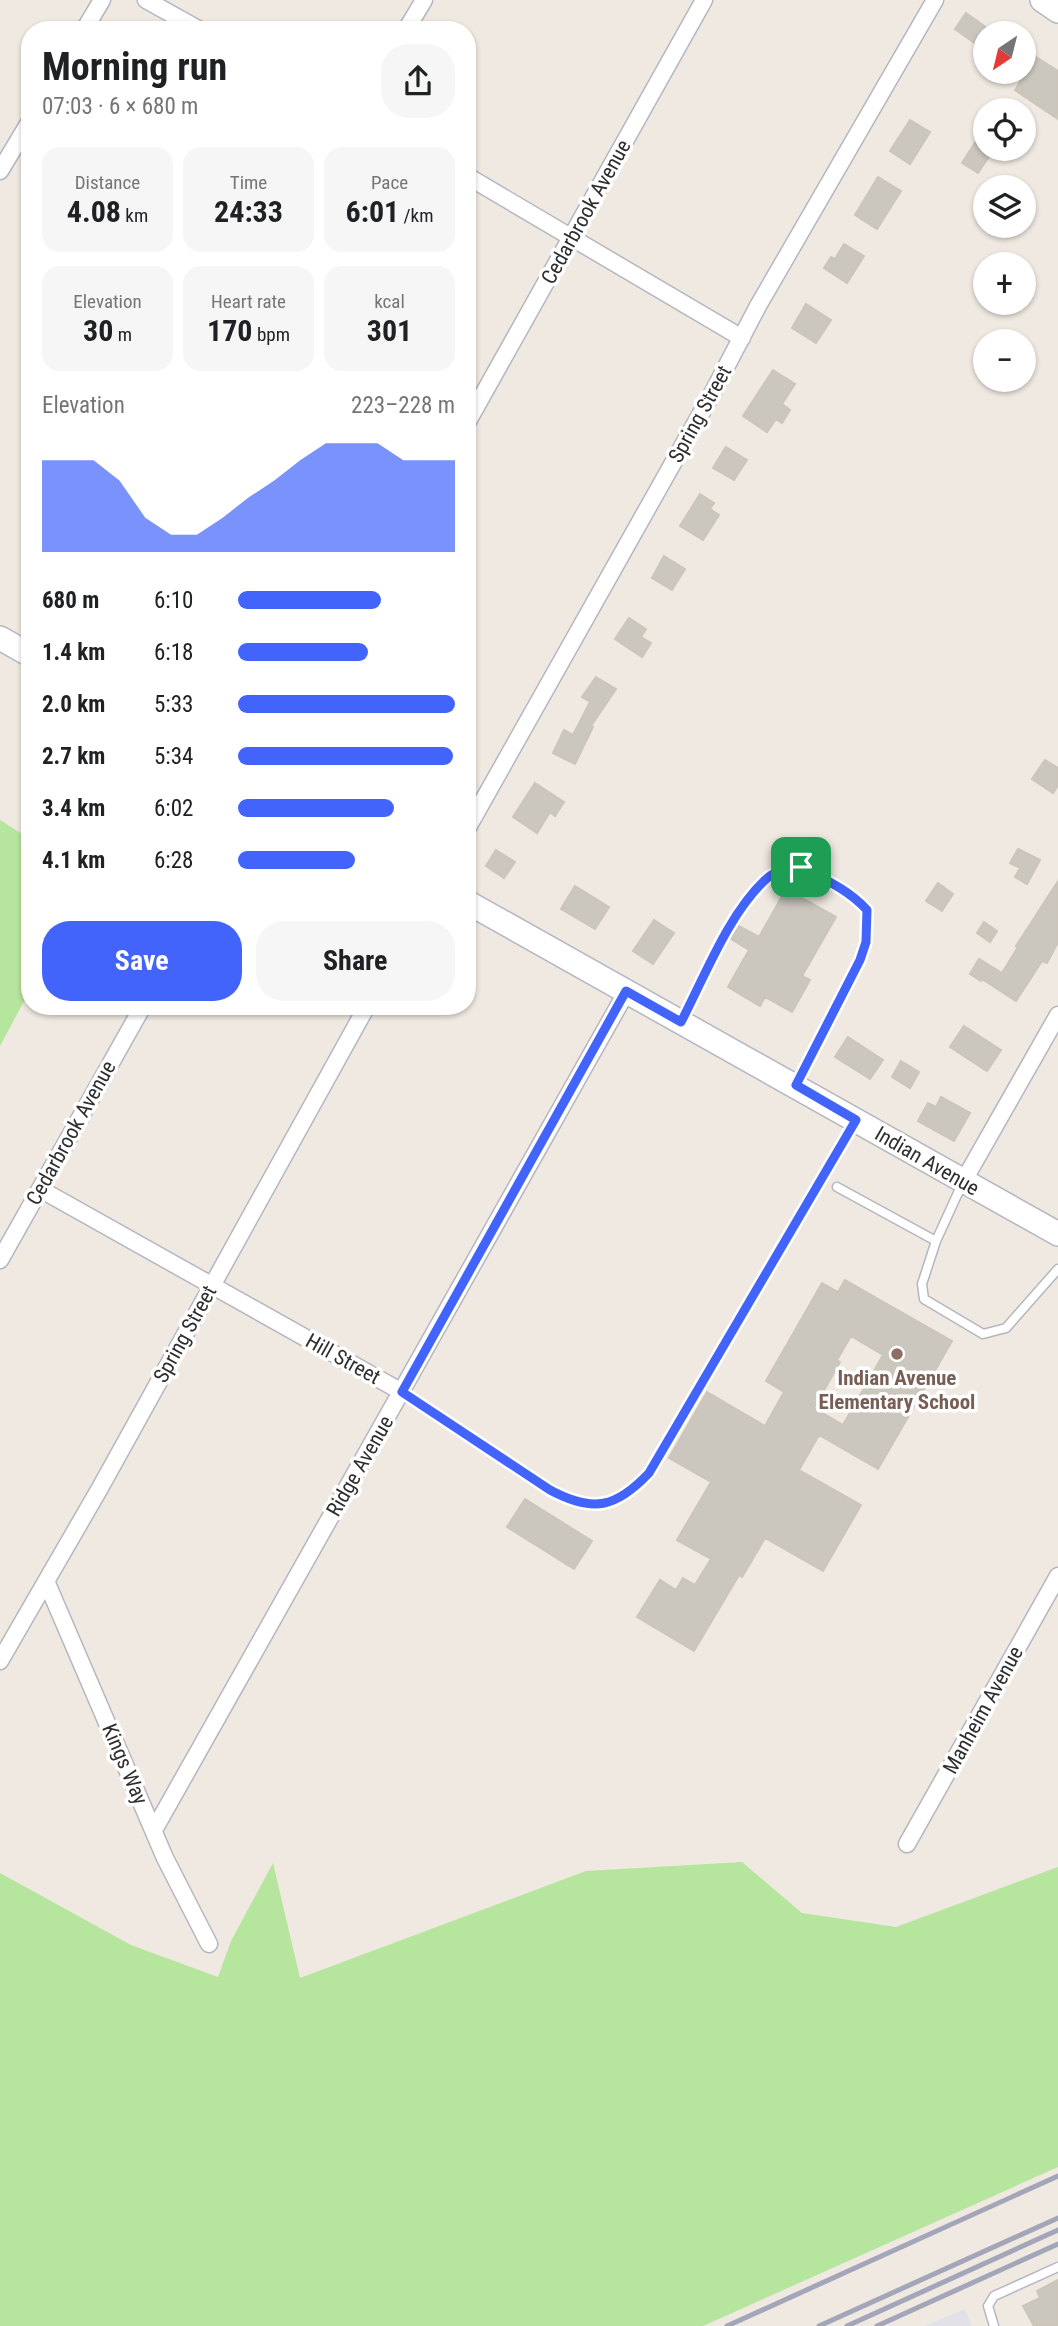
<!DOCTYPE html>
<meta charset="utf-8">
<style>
body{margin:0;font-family:"Roboto Condensed",sans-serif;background:#f6f6f6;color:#202124;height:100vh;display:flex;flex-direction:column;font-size:26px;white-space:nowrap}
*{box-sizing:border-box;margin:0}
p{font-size:23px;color:#757577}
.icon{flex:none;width:38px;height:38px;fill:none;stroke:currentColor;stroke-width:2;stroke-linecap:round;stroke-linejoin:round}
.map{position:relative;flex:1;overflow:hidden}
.drawer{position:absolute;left:21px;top:21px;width:455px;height:994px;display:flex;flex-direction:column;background:#fff;border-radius:28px;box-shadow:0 2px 5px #0004}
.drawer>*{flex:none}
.needle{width:46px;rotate:215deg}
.buttons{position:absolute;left:973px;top:21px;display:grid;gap:14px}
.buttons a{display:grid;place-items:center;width:63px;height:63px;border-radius:50%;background:#fff;box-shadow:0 2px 5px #0004;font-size:35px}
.pin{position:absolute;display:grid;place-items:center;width:60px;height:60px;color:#fff;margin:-30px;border-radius:14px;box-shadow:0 4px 10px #0006}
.round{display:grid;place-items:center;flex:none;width:74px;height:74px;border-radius:28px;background:#f6f6f6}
.summary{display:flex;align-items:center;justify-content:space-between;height:119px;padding:0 21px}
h1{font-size:38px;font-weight:700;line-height:52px}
.metrics{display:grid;grid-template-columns:repeat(3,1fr);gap:10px;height:119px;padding:7px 21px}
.metrics div{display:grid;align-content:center;border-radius:18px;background:#f6f6f6;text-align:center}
.metrics b{font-size:30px;font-weight:700}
.metrics small{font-size:19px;font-weight:400}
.metrics p{font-size:19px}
.chart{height:196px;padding:14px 21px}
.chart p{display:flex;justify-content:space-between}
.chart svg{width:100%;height:126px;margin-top:7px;fill:#4264fb;opacity:.7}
.primary-button{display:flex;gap:14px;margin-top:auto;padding:14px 21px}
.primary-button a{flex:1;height:80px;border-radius:28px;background:#4264fb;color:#fff;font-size:28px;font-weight:700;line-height:80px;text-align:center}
.primary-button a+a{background:#f6f6f6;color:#202124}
ul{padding:0 21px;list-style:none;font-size:23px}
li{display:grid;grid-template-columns:112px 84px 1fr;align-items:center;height:52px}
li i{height:18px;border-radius:9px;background:#4264fb}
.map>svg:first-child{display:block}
.industrial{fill:#e3e1e8}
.green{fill:#b6e59e}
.building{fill:#cbc7bf;stroke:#cbc5ba;stroke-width:2;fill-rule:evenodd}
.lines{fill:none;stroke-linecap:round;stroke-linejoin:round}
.lane-casing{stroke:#b4b7c1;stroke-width:11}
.street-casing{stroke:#b4b7c1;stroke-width:19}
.secondary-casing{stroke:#b4b7c1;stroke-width:26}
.lane{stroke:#fff;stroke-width:8}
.street{stroke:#fff;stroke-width:16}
.secondary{stroke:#fff;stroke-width:23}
.rail{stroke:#a3a6b8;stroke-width:5}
.route-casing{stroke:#fff;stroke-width:14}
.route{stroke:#4264fb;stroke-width:9}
.education-dot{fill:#8d6e63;stroke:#fff;stroke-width:2.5}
.labels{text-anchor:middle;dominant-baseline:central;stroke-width:7;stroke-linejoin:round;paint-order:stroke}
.street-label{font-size:21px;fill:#2e2e2e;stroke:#fff}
.education-label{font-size:21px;font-weight:bold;fill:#785e54;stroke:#fff}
</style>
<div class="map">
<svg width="1058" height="2326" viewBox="0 0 1058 2326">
<rect width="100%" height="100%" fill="#efe9e1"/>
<path class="industrial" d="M 965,2309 L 972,2326 L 925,2326 Z"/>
<path class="green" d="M 0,820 L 30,839 L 30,990 L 0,1046 Z
M 742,1862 L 802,1913 L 896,1927 L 1058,1867 L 1058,2167 L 703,2326 L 0,2326 L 0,1873 L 131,1945 L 218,1977 L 231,1941 L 273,1863 L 300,1978 L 586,1871 Z"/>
<path class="building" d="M 966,13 L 991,31 L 985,33 L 985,39 L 980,47 L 955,29 Z
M 1036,57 L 1058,71 L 1058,119 L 1015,90 Z
M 910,120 L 930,132 L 910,164 L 890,151 Z
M 985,127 L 985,149 L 994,149 L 978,173 L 962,163 Z
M 878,177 L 901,191 L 877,229 L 855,215 Z
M 844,244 L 864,256 L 847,283 L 824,268 L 831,257 L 835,259 Z
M 806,304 L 831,320 L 816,343 L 792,328 Z
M 773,370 L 795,384 L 782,404 L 790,410 L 782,423 L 776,419 L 767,432 L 743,416 Z
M 726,447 L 747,460 L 734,480 L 713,468 Z
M 700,494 L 714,503 L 710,509 L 719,515 L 703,540 L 680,526 Z
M 664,556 L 685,569 L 672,590 L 652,578 Z
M 629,618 L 646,629 L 641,637 L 651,643 L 642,657 L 615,639 Z
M 596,677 L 616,689 L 591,726 L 593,727 L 575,764 L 553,753 L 564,730 L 573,735 L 590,702 L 582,697 Z
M 1045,760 L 1058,768 L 1058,785 L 1053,793 L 1032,779 Z
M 535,783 L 564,802 L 555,816 L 550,812 L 537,833 L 513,817 Z
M 1018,849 L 1040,860 L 1027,884 L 1015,877 L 1020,868 L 1010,863 Z
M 496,850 L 515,862 L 504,878 L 486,866 Z
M 1058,881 L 1058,942 L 1047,963 L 1042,961 L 1016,1001 L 982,979 L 981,981 L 970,974 L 979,959 L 1002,973 L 1018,947 L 1016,946 Z
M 938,883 L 953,894 L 942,911 L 926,901 Z
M 575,886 L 609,907 L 595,929 L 561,909 Z
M 786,889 L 836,917 L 802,976 L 810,980 L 792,1012 L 765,997 L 760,1006 L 728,987 L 749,950 L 731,939 L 739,926 L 759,937 Z
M 654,920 L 674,933 L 653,964 L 633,951 Z
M 984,922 L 997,931 L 990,942 L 977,933 Z
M 964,1026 L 1001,1050 L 987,1071 L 950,1047 Z
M 848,1037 L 883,1060 L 870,1079 L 835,1057 Z
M 901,1061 L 919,1072 L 910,1088 L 892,1077 Z
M 941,1097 L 970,1113 L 954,1141 L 918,1121 L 928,1103 L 936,1107 Z
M 845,1280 L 952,1341 L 878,1469 L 819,1435 L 799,1470 L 861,1505 L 823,1571 L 765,1538 L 742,1577 L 739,1575 L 694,1651 L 637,1617 L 660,1580 L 676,1590 L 683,1578 L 695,1585 L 711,1559 L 677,1540 L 711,1482 L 669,1458 L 707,1392 L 765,1426 L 784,1392 L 766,1381 L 822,1283 L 838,1292 ZM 851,1336 L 883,1355 L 843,1425 L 814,1408 L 840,1362 L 837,1360 Z
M 525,1499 L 592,1541 L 574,1569 L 507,1527 Z
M 1058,2280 L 1058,2326 L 1034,2326 L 1023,2306 L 1040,2298 L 1037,2291 Z"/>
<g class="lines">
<defs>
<path id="lane" d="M 682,1020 C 700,985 745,881 782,869 C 807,862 851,892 867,910 L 866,942 L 860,960 L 796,1085
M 963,1182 L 936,1241 L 922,1284 L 924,1299 L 983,1334 L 1006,1328 L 1058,1269
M 837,1187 L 936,1241
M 402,1392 L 550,1490 C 593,1513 616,1508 649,1473 L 854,1122
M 994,2326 L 988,2306 L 994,2296 L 1058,2267"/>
<path id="street" d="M 146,0 L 200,30
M 84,30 L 102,0
M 406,30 L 424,0
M 0,171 L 30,121
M 467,176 L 742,338
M 467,423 L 704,0
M 467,829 L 713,392 L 758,306 L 935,0
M 963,1182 L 1058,1015
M 40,1189 L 402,1392
M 0,1260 L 143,1006
M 46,1581 L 165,1858 L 209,1944
M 0,1661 L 100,1488 L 367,1006
M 154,1830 L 627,991
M 907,1844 L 1058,1576"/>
<path id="secondary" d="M 1042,0 L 1058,11
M 0,638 L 30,655
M 467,902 L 1058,1234"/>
</defs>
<use href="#lane" class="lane-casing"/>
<use href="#street" class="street-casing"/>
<use href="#secondary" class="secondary-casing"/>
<use href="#lane" class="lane"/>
<use href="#street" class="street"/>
<use href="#secondary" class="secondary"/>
<path class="rail" d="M 727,2326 L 1058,2176
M 819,2326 L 1058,2218
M 847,2326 L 1058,2230
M 877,2326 L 1058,2244"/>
</g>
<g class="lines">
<defs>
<path id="route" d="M 801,867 C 824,879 849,890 867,910 L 866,942 L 860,960 L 796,1085 L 856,1120 L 649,1473 C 616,1508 593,1513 550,1490 L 402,1392 L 626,991 L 681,1022 C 705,976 728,915 765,880 C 776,870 787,869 801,867 Z"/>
</defs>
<use href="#route" class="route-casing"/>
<use href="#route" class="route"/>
</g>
<circle class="education-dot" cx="897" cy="1354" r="7"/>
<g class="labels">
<g class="street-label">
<text transform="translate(586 212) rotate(-61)">Cedarbrook Avenue</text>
<text transform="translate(700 414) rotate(-61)">Spring Street</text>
<text transform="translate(71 1133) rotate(-61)">Cedarbrook Avenue</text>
<text transform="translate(927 1161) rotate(30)">Indian Avenue</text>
<text transform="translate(185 1334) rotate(-61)">Spring Street</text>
<text transform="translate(343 1359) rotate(29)">Hill Street</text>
<text transform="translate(360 1466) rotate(-60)">Ridge Avenue</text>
<text transform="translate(983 1710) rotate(-61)">Manheim Avenue</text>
<text transform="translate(125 1764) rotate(67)">Kings Way</text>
</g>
<g class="education-label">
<text x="897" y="1378">Indian Avenue<tspan x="897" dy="24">Elementary School</tspan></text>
</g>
</g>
</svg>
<div class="buttons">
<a><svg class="needle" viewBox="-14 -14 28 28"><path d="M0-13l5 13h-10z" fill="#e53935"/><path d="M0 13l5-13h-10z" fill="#757577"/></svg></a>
<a><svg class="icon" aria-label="locate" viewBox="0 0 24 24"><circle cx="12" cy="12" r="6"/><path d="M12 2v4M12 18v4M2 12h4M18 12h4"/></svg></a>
<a><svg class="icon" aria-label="layers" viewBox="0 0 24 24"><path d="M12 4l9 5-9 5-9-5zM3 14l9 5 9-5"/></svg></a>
<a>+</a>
<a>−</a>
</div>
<div class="pin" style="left:801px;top:867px;background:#1e9e55"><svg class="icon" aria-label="arrive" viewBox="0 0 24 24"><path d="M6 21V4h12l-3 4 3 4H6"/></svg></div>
<section class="drawer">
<div class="summary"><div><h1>Morning run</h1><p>07:03 · 6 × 680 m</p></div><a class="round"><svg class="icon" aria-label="share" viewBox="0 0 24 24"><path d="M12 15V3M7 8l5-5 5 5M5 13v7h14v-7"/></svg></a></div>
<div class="metrics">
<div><p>Distance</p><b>4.08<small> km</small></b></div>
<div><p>Time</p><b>24:33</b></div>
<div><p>Pace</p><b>6:01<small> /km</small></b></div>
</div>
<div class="metrics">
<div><p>Elevation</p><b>30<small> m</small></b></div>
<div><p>Heart rate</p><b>170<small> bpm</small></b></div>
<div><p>kcal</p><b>301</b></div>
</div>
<div class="chart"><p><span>Elevation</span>223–228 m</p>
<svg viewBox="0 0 160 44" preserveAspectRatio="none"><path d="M0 44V12L10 12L20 12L30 19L40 32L50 38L60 38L70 32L80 25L90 19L100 12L110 6L120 6L130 6L140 12L150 12L160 12V44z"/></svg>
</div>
<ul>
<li><b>680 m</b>6:10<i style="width:66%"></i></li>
<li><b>1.4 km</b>6:18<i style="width:60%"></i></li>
<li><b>2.0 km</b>5:33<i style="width:100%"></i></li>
<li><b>2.7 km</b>5:34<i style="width:99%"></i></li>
<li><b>3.4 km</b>6:02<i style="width:72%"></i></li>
<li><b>4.1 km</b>6:28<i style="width:54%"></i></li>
</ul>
<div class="primary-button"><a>Save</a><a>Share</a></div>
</section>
</div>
